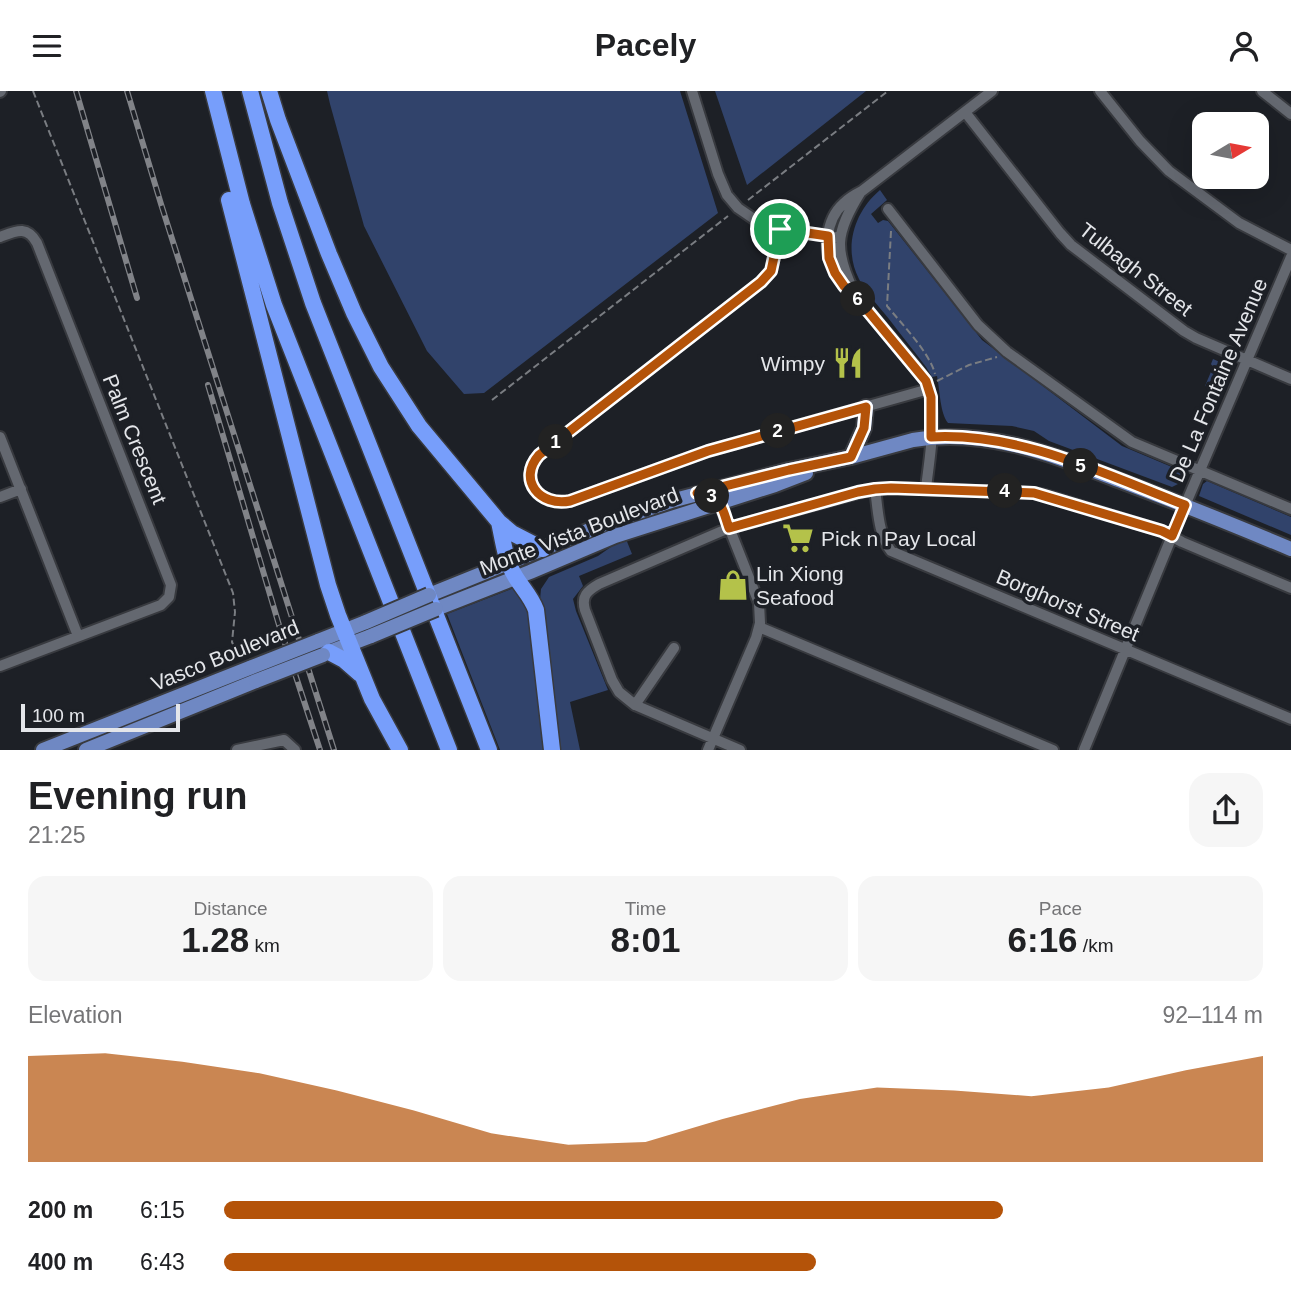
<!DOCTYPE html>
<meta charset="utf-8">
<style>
body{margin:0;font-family:Arial,sans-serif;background:#f6f6f6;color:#202124;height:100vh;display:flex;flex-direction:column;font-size:26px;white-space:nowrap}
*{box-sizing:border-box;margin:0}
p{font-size:23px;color:#757577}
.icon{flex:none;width:38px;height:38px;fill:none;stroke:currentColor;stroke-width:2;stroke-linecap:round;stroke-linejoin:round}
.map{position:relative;height:659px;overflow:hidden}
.sheet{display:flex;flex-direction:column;background:#fff;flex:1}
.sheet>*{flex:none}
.needle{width:46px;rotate:80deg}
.fabs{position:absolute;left:1192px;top:21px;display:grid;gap:14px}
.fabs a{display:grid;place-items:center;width:77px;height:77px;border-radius:14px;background:#fff;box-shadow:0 7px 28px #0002;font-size:35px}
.scale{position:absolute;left:21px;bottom:18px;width:159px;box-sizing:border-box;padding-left:7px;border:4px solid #e4e6ea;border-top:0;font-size:19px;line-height:24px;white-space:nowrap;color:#e4e6ea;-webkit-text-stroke:5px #1d2026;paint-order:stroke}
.pin{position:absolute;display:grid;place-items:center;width:60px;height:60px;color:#fff;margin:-30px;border:4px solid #fff;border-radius:50%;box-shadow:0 2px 7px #0007}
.km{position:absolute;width:35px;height:35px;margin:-18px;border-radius:50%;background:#222;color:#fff;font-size:19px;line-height:35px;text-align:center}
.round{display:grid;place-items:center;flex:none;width:74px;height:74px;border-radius:21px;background:#f6f6f6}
.overview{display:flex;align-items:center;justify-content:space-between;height:119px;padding:0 28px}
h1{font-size:38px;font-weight:700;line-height:52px}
.metrics{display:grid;grid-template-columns:repeat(3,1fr);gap:10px;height:119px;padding:7px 28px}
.metrics div{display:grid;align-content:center;border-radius:18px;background:#f6f6f6;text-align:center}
.metrics b{font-size:35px;font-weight:700}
.metrics small{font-size:19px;font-weight:400}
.metrics p{font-size:19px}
.chart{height:196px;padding:14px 28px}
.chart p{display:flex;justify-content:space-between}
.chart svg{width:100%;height:126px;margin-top:7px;fill:#b45309;opacity:.7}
ul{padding:0 28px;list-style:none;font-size:23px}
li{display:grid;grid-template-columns:112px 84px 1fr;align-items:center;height:52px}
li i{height:18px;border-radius:9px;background:#b45309}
header{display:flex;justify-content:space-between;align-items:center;height:91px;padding:0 28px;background:#fff;font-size:32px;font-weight:700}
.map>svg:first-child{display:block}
.green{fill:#31436b}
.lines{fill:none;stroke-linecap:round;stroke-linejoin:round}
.minor-casing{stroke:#383a3f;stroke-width:14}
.major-casing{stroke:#383a3f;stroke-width:18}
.highway-casing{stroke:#383a3f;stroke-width:19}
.path{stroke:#7a7d82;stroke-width:2;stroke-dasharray:7 3.5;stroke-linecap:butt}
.minor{stroke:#646870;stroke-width:10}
.major{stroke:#6f88c3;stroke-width:14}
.highway{stroke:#779efb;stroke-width:16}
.rail-casing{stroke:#818388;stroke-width:6}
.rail{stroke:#1d2026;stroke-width:3.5;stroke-dasharray:10;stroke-linecap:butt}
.major-bridge-casing{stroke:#383a3f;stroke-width:18;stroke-linecap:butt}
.major-bridge{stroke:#6f88c3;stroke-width:14}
.route-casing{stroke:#fff;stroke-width:14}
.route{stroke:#b45309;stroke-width:9}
.labels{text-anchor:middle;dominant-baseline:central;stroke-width:7;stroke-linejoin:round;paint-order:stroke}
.street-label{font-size:21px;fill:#e4e6ea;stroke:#1d2026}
.poi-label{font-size:21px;fill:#e4e6ea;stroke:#1d2026;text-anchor:start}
</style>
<header><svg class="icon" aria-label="menu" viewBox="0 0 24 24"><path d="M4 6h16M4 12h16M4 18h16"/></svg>Pacely<svg class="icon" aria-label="person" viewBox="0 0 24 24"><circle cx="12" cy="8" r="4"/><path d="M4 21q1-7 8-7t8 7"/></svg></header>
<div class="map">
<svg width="1291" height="659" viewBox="0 0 1291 659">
<rect width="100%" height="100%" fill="#1d2026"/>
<path class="green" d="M 327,0 L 680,0 L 718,122 L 484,302 L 464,303 L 427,260 L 364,135 L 330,13 Z
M 715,0 L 866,0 L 747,94 Z
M 880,99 L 887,109 L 871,123 L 878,132 L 883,129 L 888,130 L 982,249 L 1122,355 L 1179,379 L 1183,387 L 1180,392 L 1172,396 L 1049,350 L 1034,340 L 1012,335 L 948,332 C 940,322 940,300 937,285 L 932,286 L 926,276 C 914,260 901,244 889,228 C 879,215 866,203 859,188 C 843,157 854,121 880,99 Z
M 1213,268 L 1222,272 L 1219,274 C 1227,281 1222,292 1219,300 L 1205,295 L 1213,276 L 1211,273 Z
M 1207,390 L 1291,426 L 1291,444 L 1199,405 L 1203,393 Z
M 626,448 L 632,463 L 579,485 L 583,495 L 573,508 L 576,520 L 608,599 L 570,611 L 580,659 L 558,659 L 540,509 L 541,498 L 549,486 L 598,465 L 618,451 Z
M 514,497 L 527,512 L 533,540 L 547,659 L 500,659 L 447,523 Z"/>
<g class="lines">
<defs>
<path id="minor" d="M 692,0 L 718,83 L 727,104 L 738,117 L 754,128 L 780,138 L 840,147
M 1100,0 L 1140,50 L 1169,80 L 1239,132 L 1291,159
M 1262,0 L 1291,23
M 0,1 L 1,0
M 965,21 L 1060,142 L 1071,154 L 1184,240 L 1196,247 L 1291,288
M 888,118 L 978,234 L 1007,261 L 1132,351 L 1291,418
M 780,138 L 771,180 L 761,191 L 539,364 C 517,389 540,416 570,410 L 708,360 L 929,298
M 0,146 C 16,140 27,134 37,152 L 171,494 L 169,506 L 161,514 L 0,575
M 854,201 C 834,159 835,142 860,102
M 0,346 L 78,545
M 926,397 C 930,363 938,323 926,290 C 909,266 889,245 871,223 C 859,209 844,198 835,182 C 823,160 825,129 844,112 C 849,107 856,103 862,100 L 992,0
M 875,398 C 878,418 878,443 891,460 L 1291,628
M 0,406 L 21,398
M 759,536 L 1053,659
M 635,614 L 674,557
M 237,659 L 284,649 L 295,659
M 708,659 L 756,547 L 760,532 L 759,512 L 719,411 L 716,409
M 740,659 L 635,614 L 619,601 L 612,589 L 585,519 C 581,505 587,500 599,493 L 729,437 L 858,402 L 875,398 L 891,397 L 1034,402 L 1045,404 L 1162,440 L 1182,451 L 1291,497
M 1084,659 L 1172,445 L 1291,166"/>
<path id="major" d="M 851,366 L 864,337 L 866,316
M 429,504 L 612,430 L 671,410 L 789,379 L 851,366 L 913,349 C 988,336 1058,366 1126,392 C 1182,413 1236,435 1291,458
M 436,518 L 530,481 L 615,445 L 775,394 L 806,382
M 318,550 L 366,531
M 324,563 L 371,545
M 43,659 L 252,576
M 86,659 L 256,590"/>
<path id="highway" d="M 213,0 L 242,113 L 274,214 L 449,659
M 250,0 L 280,112 L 313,212 L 489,659
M 269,0 L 278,29 L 329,163 L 354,222 L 381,276 L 419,335 L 499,431 L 512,442 L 543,458
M 229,109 L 328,494 L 338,524 L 372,608 L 400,659
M 499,431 C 503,449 505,469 515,485 C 522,497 531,505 536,519 L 552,659
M 329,561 L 344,569 L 360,583"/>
</defs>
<use href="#minor" class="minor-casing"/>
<use href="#major" class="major-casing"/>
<use href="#highway" class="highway-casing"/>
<path class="path" d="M 33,0 L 233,502 L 235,521 L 232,551 L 239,567
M 748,109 L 888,0
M 891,140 L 887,215 C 901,232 930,262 935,283
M 937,290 L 969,274 L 997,266
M 492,309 L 728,125"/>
<use href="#minor" class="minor"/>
<use href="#major" class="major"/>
<use href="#highway" class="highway"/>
<defs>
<path id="rail" d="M 76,0 L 137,207
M 127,0 L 161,113 L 334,659
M 208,294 L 279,534 L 320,659"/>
</defs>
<use href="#rail" class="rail-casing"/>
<use href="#rail" class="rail"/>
<defs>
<path id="major-bridge" d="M 366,531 L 429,504
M 371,545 L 436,518
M 252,576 L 318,550
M 256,590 L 323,564"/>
</defs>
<use href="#major-bridge" class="major-bridge-casing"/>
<use href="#major-bridge" class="major-bridge"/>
</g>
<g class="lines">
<defs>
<path id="route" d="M 780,138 L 828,145 L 829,167 L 835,182 L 844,195 L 858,208 L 926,290 L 931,306 L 931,346 C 1020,341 1104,383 1185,414 L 1172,445 L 1162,440 L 1034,402 L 891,397 L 875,398 L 858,401 L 729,437 C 721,414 723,407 697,402 L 789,379 L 851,366 L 864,337 L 866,316 L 708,360 L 570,410 C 540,416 517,389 539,364 L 761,191 L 771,180 Z"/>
</defs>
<use href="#route" class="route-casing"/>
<use href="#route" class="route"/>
</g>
<defs>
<symbol id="restaurant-bare" viewBox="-9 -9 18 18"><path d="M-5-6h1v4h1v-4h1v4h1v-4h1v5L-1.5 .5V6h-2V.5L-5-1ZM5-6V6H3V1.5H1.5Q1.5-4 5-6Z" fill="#b4c24a" stroke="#1d2026" stroke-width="2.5" paint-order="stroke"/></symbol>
<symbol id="supermarket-bare" viewBox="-9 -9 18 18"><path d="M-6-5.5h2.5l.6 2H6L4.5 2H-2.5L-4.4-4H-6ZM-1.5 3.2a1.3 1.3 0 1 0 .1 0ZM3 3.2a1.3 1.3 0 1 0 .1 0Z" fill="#b4c24a" stroke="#1d2026" stroke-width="2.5" paint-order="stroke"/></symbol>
<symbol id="shop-bare" viewBox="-9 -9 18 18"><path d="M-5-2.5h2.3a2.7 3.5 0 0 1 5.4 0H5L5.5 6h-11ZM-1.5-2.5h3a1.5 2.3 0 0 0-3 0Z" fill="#b4c24a" stroke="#1d2026" stroke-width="2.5" paint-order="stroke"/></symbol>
</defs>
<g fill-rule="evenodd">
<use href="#restaurant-bare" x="826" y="250" width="44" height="44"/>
<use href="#supermarket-bare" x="776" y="425" width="44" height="44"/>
<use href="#shop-bare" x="711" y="472" width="44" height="44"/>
</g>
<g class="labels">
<g class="street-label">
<text transform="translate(1136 178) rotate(38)">Tulbagh Street</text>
<text transform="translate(1218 289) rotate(-67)">De La Fontaine Avenue</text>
<text transform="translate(135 348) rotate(68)">Palm Crescent</text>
<text transform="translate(579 440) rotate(-21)">Monte Vista Boulevard</text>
<text transform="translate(1068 514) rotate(23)">Borghorst Street</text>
<text transform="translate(225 564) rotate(-22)">Vasco Boulevard</text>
</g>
<g class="poi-label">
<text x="825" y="272" text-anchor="end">Wimpy</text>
<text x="821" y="447">Pick n Pay Local</text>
<text x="756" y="482">Lin Xiong<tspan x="756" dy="24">Seafood</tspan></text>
</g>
</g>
</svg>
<div class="fabs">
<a><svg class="needle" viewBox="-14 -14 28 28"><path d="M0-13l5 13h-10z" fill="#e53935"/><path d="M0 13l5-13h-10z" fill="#757577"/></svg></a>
</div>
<div class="scale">100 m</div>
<div class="pin" style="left:780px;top:138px;background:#1e9e55"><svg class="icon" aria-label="arrive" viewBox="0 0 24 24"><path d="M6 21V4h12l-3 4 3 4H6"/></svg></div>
<b class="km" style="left:556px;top:351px">1</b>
<b class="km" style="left:778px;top:340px">2</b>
<b class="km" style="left:712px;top:405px">3</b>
<b class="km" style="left:1005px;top:400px">4</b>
<b class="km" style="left:1081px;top:375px">5</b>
<b class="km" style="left:858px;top:208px">6</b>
</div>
<section class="sheet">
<div class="overview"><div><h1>Evening run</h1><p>21:25</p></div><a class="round"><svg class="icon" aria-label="share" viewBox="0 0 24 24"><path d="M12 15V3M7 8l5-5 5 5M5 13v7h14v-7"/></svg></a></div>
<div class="metrics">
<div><p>Distance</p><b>1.28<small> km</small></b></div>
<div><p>Time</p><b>8:01</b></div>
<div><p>Pace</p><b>6:16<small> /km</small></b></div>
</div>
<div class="chart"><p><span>Elevation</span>92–114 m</p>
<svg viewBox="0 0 160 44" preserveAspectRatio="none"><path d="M0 44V7L10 6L20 9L30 13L40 19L50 26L60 34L70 38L80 37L90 29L100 22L110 18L120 19L130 21L140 18L150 12L160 7V44z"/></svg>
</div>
<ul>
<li><b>200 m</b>6:15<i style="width:75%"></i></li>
<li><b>400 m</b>6:43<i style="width:57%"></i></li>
</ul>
</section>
